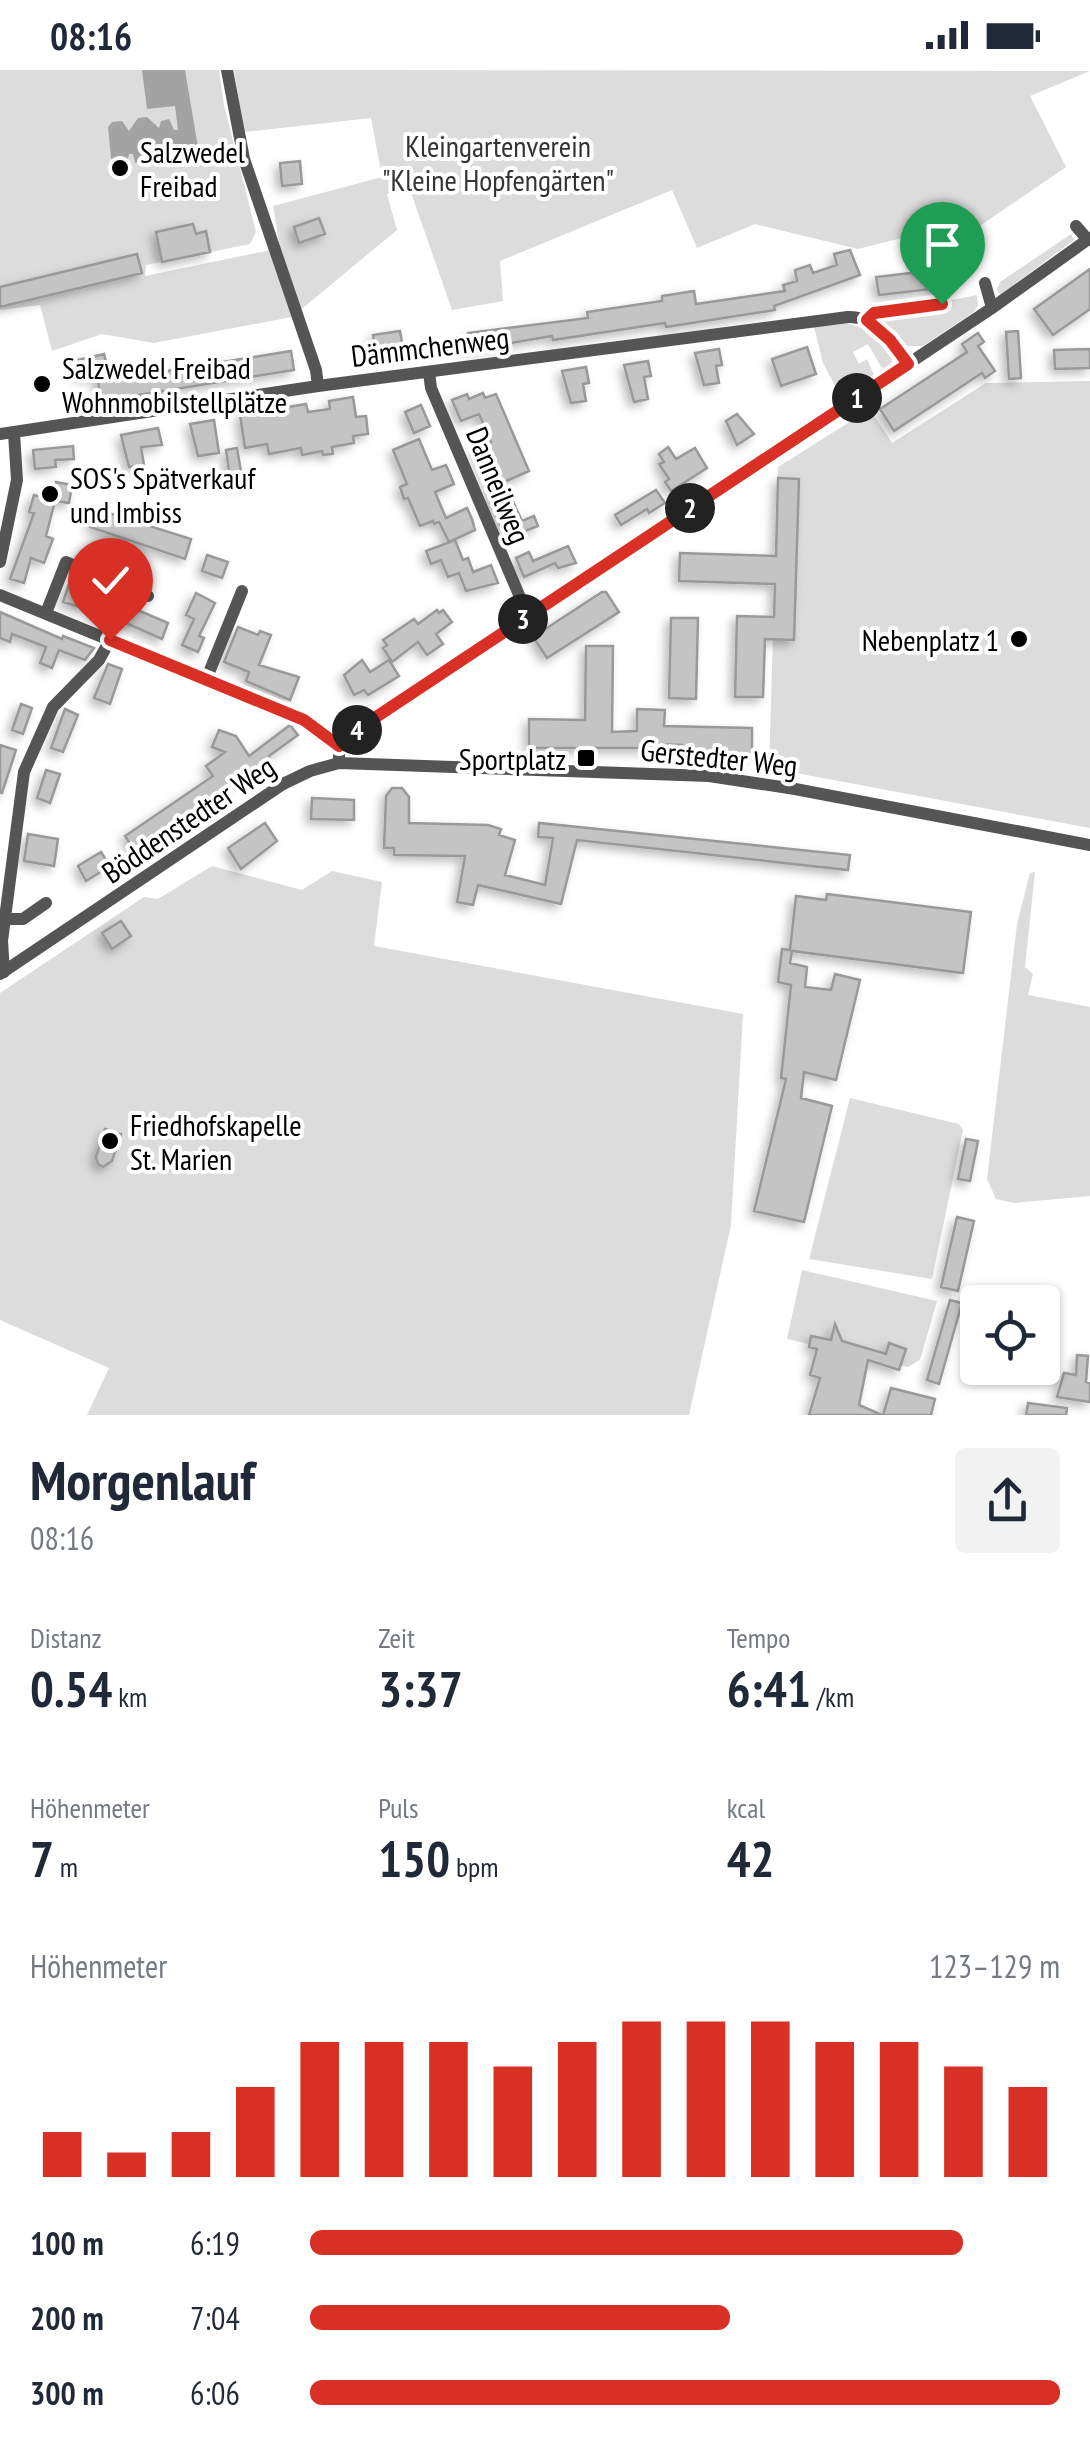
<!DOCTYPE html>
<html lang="de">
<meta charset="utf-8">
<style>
body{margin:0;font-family:"PT Sans Narrow",sans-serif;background:#f2f2f3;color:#1f2937;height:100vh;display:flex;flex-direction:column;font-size:38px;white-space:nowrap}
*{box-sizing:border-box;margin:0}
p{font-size:32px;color:#747a83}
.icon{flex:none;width:55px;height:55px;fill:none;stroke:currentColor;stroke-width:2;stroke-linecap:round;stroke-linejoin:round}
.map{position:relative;height:1345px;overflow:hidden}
.panel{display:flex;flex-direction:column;background:#fff;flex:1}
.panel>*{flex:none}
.tools{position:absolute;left:960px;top:1215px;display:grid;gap:20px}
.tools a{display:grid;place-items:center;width:100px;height:100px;border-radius:10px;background:#fff;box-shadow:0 2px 8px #0004;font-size:50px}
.pin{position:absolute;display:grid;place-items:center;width:85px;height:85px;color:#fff;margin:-102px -42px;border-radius:50% 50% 50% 0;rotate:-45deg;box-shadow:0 0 10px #0007}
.pin .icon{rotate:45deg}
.km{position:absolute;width:50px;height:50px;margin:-25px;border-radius:50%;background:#222;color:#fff;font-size:28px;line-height:50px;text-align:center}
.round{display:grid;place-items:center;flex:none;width:105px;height:105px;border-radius:10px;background:#f2f2f3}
.summary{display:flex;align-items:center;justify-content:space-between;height:170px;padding:0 30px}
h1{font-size:55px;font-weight:700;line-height:75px}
.metrics{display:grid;grid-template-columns:repeat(3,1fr);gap:15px;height:170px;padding:10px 30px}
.metrics div{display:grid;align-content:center}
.metrics b{font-size:50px;font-weight:700}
.metrics small{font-size:28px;font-weight:400}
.metrics p{font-size:28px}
.chart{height:280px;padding:20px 30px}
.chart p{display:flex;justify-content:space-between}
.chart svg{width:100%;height:180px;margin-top:10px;stroke:#d93025;stroke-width:6}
ul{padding:0 30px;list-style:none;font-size:32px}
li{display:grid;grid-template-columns:160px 120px 1fr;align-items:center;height:75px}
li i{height:25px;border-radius:12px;background:#d93025}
.status{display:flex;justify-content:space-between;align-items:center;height:70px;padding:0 50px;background:#fff;direction:ltr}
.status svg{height:28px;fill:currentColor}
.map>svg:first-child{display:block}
.green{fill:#dcdcdc}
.water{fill:#a3a3a3}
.building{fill:#c4c4c4;stroke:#999;stroke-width:2.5;filter:url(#shadow)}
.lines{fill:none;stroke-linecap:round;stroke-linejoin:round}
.minor{stroke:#555;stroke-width:12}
.route-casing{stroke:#fff;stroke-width:20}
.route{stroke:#d93025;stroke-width:12}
.poi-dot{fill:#000;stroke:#fff;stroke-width:4}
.labels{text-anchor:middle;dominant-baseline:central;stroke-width:8;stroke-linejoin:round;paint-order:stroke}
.park-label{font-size:30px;fill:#333;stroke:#fff}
.poi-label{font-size:30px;fill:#000;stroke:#fff;text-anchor:start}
.street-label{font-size:30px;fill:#000;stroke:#fff}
</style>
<div class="status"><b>08:16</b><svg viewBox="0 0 49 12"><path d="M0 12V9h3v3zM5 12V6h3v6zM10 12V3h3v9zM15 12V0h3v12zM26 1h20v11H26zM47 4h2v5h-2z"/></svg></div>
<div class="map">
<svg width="1090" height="1345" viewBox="0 0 1090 1345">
<defs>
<filter id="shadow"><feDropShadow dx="-4.5" dy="4.5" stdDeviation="5" flood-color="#0004"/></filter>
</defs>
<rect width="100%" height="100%" fill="#fff"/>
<path class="green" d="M 0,0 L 219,0 L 224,35 L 256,162 L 250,174 L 146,195 L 145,206 L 280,178 L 273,136 L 382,107 L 371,48 L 244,62 L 234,0 L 1090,1 L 1030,26 L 1066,97 L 955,173 L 946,157 L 858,179 L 755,154 L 697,178 L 672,120 L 500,191 L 503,231 L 452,240 L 410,120 L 387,124 L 397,160 L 292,247 L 154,273 L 102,264 L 52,281 L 40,235 L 0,240 Z
M 1071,164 L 1074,170 L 1000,225 L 997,219 L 1000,212 Z
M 977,225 L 978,235 L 974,242 L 923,276 L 904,276 L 879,252 L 879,249 L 944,236 L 952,230 Z
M 847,253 L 879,264 L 891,276 L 892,295 L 886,299 L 881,297 L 868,274 L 853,282 L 859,294 L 867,289 L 874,305 L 841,327 L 823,293 L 814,257 Z
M 1090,311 L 1090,758 L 769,698 L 778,397 L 870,339 L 892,373 L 986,313 Z
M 212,796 L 302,820 L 332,801 L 382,812 L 374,876 L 743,944 L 731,1155 L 689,1345 L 87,1345 L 109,1298 L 0,1250 L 0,923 L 144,827 L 158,829 Z
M 1035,802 L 1025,897 L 1033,904 L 1028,925 L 1090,937 L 1090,1126 L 1014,1133 L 996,1129 L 987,1109 L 1017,854 L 1030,803 Z
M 850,1028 L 959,1054 L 963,1060 L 932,1209 L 809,1189 Z
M 802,1200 L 937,1231 L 920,1290 L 908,1297 L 787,1269 Z"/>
<path class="water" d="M 142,0 L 185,0 L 199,83 L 154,86 L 146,79 L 144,91 L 135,93 L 133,84 L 129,84 L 127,93 L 115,95 L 111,88 L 108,57 L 112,52 L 122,51 L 129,61 L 138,48 L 147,47 L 159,58 L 161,51 L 169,49 L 174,60 L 178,60 L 175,36 L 147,39 Z"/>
<path class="building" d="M 300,91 L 302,114 L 282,116 L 280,93 Z
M 319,148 L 325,164 L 299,173 L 294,157 Z
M 193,154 L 196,164 L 206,161 L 210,182 L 162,192 L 156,162 Z
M 850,180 L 860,205 L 774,236 L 775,240 L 666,257 L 665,253 L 553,270 L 552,266 L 470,280 L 468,263 L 588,248 L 587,242 L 662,231 L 662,226 L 694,221 L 696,234 L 785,221 L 783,215 L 797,211 L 795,200 L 810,195 L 813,203 L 837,195 L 834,184 Z
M 137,184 L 142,203 L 0,237 L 0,217 Z
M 946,199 L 949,217 L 879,225 L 876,207 Z
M 1090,199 L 1090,239 L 1053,265 L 1034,239 Z
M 400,261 L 403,278 L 376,282 L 373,265 Z
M 1018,261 L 1021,308 L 1009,309 L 1006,262 Z
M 978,263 L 984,272 L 978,276 L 995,301 L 985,308 L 982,303 L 894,361 L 880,339 L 967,282 L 962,274 Z
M 807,277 L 816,304 L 781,316 L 772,289 Z
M 719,279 L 722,295 L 716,296 L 719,313 L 704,315 L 695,283 Z
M 1090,279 L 1090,298 L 1055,299 L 1054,280 Z
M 291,281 L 294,300 L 101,331 L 97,304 L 82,308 L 78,290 L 104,284 L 111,310 Z
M 648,291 L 651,306 L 644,307 L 648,329 L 634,332 L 624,295 Z
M 586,297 L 589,313 L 583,314 L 586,331 L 571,333 L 562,301 Z
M 483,323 L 485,328 L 496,324 L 529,401 L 504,412 L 522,451 L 534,446 L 538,456 L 520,463 L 517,456 L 503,462 L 488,425 L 492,423 L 475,379 L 491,372 L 479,344 L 461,351 L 452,330 L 467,324 L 469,329 Z
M 353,327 L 356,347 L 366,346 L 368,364 L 353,366 L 354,373 L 332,377 L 333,384 L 323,385 L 322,381 L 302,385 L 301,378 L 269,384 L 267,374 L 245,378 L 240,345 L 306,334 L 308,342 L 330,339 L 329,331 Z
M 421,335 L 430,356 L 414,363 L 405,342 Z
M 737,344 L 754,364 L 737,375 L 726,351 Z
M 214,350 L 219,383 L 198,386 L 190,354 Z
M 158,358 L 162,375 L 141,377 L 144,395 L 129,397 L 121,365 Z
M 419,369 L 432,400 L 446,395 L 454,414 L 435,422 L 446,448 L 467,438 L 472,449 L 475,460 L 449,472 L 439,452 L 434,454 L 433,451 L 420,456 L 408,428 L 404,429 L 400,417 L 407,414 L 393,380 Z
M 73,376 L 74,389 L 55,390 L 56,397 L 35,399 L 33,380 Z
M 668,377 L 676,389 L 695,378 L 707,398 L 671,421 L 665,412 L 669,409 L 659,394 L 664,392 L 659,384 Z
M 237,378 L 243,413 L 231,414 L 226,380 Z
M 778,408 L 799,409 L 794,570 L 765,569 L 763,627 L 735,627 L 737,546 L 774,547 L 775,514 L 679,511 L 680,483 L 776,486 Z
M 56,412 L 72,415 L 69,433 L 55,431 L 46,466 L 53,469 L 44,493 L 31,488 L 24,513 L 10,509 L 34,443 L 29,442 L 34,425 L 41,427 L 42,421 L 54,424 Z
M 656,420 L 665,433 L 649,443 L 647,439 L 621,455 L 615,445 Z
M 96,439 L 191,469 L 185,489 L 90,457 Z
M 455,470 L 463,490 L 468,488 L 473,502 L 491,495 L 498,513 L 466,521 L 459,503 L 448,507 L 441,490 L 431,494 L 426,481 Z
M 568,476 L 576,493 L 558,498 L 555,493 L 524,507 L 516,488 L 529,482 L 533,491 Z
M 207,485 L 228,492 L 222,508 L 202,501 Z
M 69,514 L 88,520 L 82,538 L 63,532 Z
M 602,522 L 606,522 L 619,542 L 547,588 L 533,567 Z
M 196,523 L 215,533 L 199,566 L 204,568 L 198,582 L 182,575 L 194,549 L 186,545 Z
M 126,535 L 168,553 L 162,569 L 119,550 Z
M 437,540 L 439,543 L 443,540 L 452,552 L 436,564 L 443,574 L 427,585 L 418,572 L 392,592 L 383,578 L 387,575 L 383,570 L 414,549 L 418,554 Z
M 0,542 L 62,569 L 63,566 L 94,578 L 85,590 L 59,580 L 52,598 L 40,593 L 46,577 L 12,564 L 10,572 L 0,568 Z
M 671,548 L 698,548 L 696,629 L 669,628 Z
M 238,557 L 258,565 L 260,561 L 271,565 L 259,595 L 299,607 L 290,630 L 246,611 L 249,602 L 224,592 Z
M 586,576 L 613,576 L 612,662 L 637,661 L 637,639 L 665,640 L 664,656 L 752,658 L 752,684 L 682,683 L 682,675 L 647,674 L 646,678 L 529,678 L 529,649 L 585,650 Z
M 362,590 L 370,602 L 389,590 L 399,606 L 368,625 L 364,620 L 354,625 L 344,605 Z
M 108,594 L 122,599 L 110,634 L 94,628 Z
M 21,634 L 32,638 L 23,664 L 12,660 Z
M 65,639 L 78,645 L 63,682 L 51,678 Z
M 290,655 L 298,665 L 269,686 L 270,689 L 247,704 L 246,702 L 208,733 L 178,754 L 176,751 L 135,782 L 125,766 L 213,706 L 206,696 L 225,682 L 212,677 L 219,660 L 236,666 L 249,686 Z
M 0,675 L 16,680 L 2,723 L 0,723 Z
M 46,700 L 60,704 L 50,733 L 37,728 Z
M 392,718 L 402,718 L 409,727 L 409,753 L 488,755 L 501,759 L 499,765 L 515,770 L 505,805 L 545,815 L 553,768 L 538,767 L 539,753 L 850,785 L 848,800 L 577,770 L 561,834 L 478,815 L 473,835 L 457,832 L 465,786 L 394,785 L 394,778 L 384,778 L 386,726 Z
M 312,728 L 354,730 L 354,750 L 311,749 Z
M 265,753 L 277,771 L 241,799 L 228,778 Z
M 28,764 L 58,769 L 54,796 L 24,791 Z
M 101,782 L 110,796 L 86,811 L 78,796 Z
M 827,824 L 971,842 L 963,903 L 792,881 L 790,893 L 807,897 L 805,917 L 831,920 L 835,904 L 860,910 L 836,1010 L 804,1002 L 801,1028 L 832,1036 L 804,1152 L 754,1141 L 786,1009 L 781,1008 L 791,915 L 778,912 L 782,879 L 790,880 L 796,826 L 826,830 Z
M 121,851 L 131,866 L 112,879 L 102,863 Z
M 105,1059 L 121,1064 L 112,1091 L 103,1097 L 98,1094 L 96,1087 Z
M 966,1069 L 978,1071 L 970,1111 L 958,1109 Z
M 957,1147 L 974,1151 L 958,1221 L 941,1217 Z
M 950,1230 L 962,1233 L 939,1314 L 927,1310 Z
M 835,1254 L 842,1271 L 886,1284 L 889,1273 L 906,1279 L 899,1300 L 868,1290 L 859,1335 L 882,1345 L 809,1345 L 820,1308 L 810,1305 L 817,1279 L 809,1277 L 811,1266 L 831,1270 Z
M 1077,1285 L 1088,1286 L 1086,1312 L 1090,1313 L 1090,1332 L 1057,1327 L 1064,1303 L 1076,1305 Z
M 891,1318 L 935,1329 L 931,1345 L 883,1345 Z
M 1028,1333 L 1067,1338 L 1066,1345 L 1026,1345 Z"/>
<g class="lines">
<path class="minor" d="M 227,0 L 244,89 L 316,300 L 318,316
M 1076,156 L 1088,170
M 985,213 L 992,238
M 867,250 L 874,243 L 942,234
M 429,302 L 431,318 L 528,546
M 0,364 L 318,316 L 848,247 C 876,246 893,273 907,294
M 0,492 L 17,410 L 14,363
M 0,525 L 304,650 L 339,676
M 46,543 L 66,492 L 148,526
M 206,610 L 242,521
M 339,693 L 339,676 L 346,668 L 992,238 L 1090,168
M 5,849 L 23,849 L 46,833
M 0,901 L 4,902 L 2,871 L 24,702 L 53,637 L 99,590 L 110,570
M 0,904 L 283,714 L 310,701 L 339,693 L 709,706 L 795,719 L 1090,775"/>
</g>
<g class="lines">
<defs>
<path id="route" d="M 110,570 L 304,650 L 339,676 L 364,655 L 908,294 L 890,270 L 867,250 L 874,243 L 942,234"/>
</defs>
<use href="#route" class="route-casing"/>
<use href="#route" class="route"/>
</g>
<g class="poi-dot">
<circle cx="120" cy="98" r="10"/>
<circle cx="42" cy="314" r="10"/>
<circle cx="50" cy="424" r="10"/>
<circle cx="1019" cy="569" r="10"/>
<rect x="576" y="678" width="20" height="20" rx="5"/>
<circle cx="110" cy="1071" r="10"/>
</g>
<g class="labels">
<g class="park-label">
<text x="498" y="75">Kleingartenverein<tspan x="498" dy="34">"Kleine Hopfengärten"</tspan></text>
</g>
<g class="poi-label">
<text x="140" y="81">Salzwedel<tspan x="140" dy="34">Freibad</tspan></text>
<text x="62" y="297">Salzwedel Freibad<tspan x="62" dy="34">Wohnmobilstellplätze</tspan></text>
<text x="70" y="407">SOS's Spätverkauf<tspan x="70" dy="34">und Imbiss</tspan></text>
<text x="999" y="569" text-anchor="end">Nebenplatz 1</text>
<text x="566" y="688" text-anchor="end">Sportplatz</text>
<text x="130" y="1054">Friedhofskapelle<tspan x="130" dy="34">St. Marien</tspan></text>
</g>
<g class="street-label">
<text transform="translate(430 276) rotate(-7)">Dämmchenweg</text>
<text transform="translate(499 415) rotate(68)">Danneilweg</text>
<text transform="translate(719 687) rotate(6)">Gerstedter Weg</text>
<text transform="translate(188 749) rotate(-34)">Böddenstedter Weg</text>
</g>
</g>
</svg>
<div class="tools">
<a><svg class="icon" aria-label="locate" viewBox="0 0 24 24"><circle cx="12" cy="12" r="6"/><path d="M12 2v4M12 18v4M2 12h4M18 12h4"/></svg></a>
</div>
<div class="pin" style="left:942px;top:234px;background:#1e9e55"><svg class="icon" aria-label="arrive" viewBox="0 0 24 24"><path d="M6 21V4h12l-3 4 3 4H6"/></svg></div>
<div class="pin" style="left:110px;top:570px;background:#d93025"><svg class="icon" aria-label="check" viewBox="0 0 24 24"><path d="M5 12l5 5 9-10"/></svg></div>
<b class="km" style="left:857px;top:328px">1</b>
<b class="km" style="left:690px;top:438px">2</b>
<b class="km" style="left:523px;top:549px">3</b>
<b class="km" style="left:357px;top:660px">4</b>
</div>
<section class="panel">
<div class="summary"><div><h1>Morgenlauf</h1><p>08:16</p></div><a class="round"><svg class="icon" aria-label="share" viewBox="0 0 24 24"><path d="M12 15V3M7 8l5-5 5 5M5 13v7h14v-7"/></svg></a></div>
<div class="metrics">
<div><p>Distanz</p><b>0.54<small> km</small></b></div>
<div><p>Zeit</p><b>3:37</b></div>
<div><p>Tempo</p><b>6:41<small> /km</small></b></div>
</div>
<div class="metrics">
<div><p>Höhenmeter</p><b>7<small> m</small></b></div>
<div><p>Puls</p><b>150<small> bpm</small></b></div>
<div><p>kcal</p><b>42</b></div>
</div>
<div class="chart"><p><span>Höhenmeter</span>123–129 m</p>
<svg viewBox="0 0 160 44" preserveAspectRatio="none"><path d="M5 44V33M15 44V38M25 44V33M35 44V22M45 44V11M55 44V11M65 44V11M75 44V17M85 44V11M95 44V6M105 44V6M115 44V6M125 44V11M135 44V11M145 44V17M155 44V22"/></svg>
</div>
<ul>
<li><b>100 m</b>6:19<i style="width:87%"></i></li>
<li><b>200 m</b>7:04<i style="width:56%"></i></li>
<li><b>300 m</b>6:06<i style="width:100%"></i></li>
</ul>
</section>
